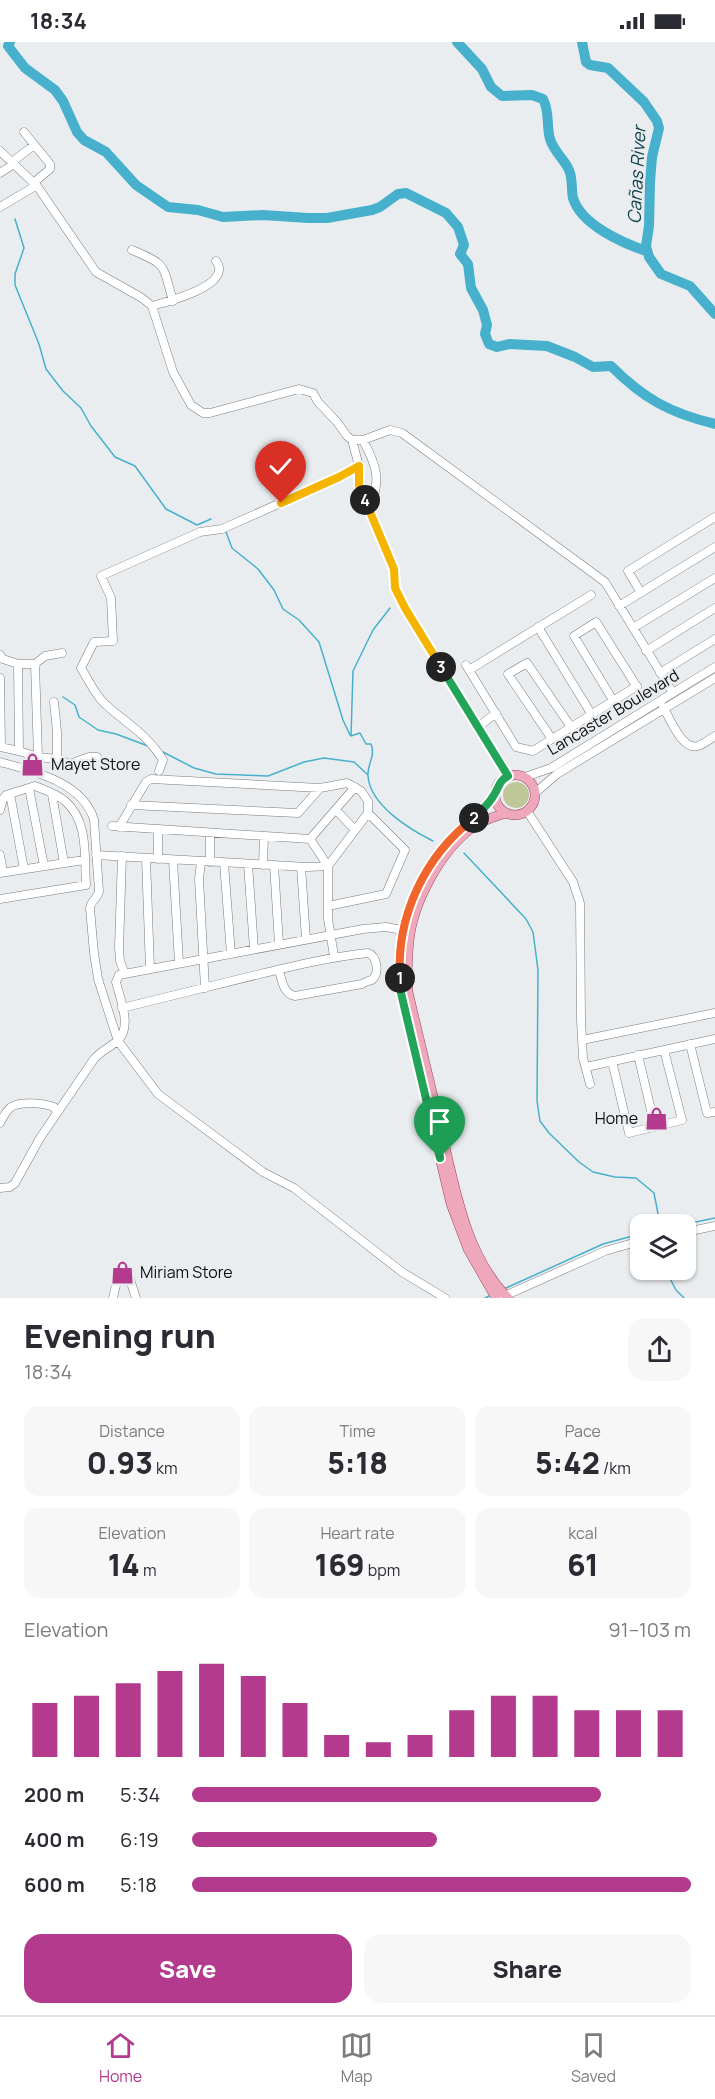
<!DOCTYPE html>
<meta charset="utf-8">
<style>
body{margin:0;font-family:Manrope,sans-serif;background:#f7f7f7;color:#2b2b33;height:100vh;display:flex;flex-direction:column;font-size:22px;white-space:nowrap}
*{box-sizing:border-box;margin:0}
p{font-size:20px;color:#7c7c81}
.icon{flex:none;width:33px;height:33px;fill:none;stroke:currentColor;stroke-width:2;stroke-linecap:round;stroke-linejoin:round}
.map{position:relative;height:1256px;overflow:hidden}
.details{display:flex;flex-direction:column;background:#fff;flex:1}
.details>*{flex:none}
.buttons{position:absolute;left:630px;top:1172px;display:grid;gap:12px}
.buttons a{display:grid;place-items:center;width:66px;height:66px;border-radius:12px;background:#fff;box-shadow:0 2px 4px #0004;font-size:30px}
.pin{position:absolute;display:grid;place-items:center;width:51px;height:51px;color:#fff;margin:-62px -26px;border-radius:50% 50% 50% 0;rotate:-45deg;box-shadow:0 0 6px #0007}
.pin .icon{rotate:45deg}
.km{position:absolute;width:30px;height:30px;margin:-15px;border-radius:50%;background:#222;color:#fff;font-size:16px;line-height:30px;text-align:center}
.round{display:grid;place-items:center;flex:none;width:63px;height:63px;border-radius:18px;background:#f7f7f7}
.head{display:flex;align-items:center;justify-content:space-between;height:102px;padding:0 24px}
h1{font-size:33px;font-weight:800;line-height:45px}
.figures{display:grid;grid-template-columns:repeat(3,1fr);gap:9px;height:102px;padding:6px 24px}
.figures div{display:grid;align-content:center;border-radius:15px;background:#f7f7f7;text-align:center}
.figures b{font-size:30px;font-weight:800}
.figures small{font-size:16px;font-weight:400}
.figures p{font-size:16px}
.chart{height:168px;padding:12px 24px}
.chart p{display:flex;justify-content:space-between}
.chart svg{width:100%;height:108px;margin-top:6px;stroke:#b33a8d;stroke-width:6}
.cta{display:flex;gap:12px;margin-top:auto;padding:12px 24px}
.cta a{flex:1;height:69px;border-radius:18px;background:#b33a8d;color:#fff;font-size:24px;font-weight:800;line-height:69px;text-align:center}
.cta a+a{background:#f7f7f7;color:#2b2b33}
ul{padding:0 24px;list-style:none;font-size:20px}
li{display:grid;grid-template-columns:96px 72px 1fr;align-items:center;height:45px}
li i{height:15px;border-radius:8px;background:#b33a8d}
.status{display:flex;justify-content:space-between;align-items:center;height:42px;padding:0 30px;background:#fff;direction:ltr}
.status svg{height:16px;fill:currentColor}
.menu{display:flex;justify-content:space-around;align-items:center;height:84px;border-top:2px solid #e1e1e2;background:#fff;font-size:16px;color:#7c7c81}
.menu a{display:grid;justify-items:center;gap:3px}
.menu .selected{color:#b33a8d}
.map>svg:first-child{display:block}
.green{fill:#bfc698}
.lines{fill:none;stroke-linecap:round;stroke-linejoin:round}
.stream{stroke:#47b1cd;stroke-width:1.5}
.river{stroke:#47b1cd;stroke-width:10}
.minor-casing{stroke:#797b7d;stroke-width:9}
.major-casing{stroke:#994c61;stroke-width:10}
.minor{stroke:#fff;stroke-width:8}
.major{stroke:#efa7bb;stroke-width:9}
.split-1-casing{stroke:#fff;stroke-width:12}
.split-2-casing{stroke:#fff;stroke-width:12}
.split-3-casing{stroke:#fff;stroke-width:12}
.split-4-casing{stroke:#fff;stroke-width:12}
.split-5-casing{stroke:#fff;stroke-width:12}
.split-1{stroke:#22a559;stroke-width:8}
.split-2{stroke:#f0652b;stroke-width:8}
.split-3{stroke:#22a559;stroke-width:8}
.split-4{stroke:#f5b400;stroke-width:8}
.split-5{stroke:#f5b400;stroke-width:8}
.labels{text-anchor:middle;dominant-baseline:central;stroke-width:4.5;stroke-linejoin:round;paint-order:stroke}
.street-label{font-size:16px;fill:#0e0f10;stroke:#eaedef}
.poi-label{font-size:16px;fill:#0e0f10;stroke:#eaedef;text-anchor:start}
.water-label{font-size:18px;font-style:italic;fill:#12414d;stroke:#eaedef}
</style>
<div class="status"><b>18:34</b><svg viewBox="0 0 49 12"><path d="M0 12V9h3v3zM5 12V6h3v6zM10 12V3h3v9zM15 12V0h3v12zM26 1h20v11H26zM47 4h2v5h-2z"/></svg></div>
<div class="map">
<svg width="715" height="1256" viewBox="0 0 715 1256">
<rect width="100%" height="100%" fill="#eaedef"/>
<path class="green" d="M503 753a13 13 0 1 1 26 0a13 13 0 1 1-26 0Z"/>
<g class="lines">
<path class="stream" d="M 15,177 L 24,206 L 15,232 L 15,243 L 39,302 L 46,327 L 63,349 L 81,366 L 91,384 L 115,415 L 135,424 L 166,467 L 197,483 L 211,477
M 226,490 L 232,506 L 258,527 L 274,548 L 283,567 L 299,578 L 319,600 L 343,678 L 350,693
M 390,566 L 373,588 L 353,629 L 351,694 L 360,691 L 366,702 L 371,702 C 376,715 367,721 368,734 C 370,763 409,787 433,799
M 63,655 L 75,663 L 79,675 L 98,688 L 116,692 L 148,704
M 163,710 L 194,726 L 216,732 L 268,734 L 304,720 L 324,716 L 354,720 L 367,732
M 464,811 L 526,877 L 533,890 L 538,928 L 537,1059 L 540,1079 L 549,1091 L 579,1120 L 593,1130 L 615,1135 L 636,1136 L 654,1151 L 660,1182
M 686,1182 L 715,1176
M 665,1227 L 676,1248 L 684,1256
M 506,1246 L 603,1202 L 640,1192
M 485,1256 L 489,1254"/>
<path class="river" d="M 10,0 L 8,4 L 25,26 L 55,48 L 63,59 L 77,90 L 84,98 L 106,110 L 136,143 L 168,165 L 198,168 L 223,175 L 263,173 L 308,176 L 327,176 L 372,168 L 380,165 L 398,152 L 406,151 L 446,171 L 458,185 L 464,203 L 460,212 L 468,222 L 471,246 L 483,268 L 487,283 L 485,292 L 489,302 L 497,305 L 509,302 L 547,304 L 575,315 L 593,325 L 611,324 C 644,357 670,371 715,382
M 457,0 L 482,27 L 491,45 L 502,54 L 532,53 L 543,57 C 550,70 546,82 550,97 C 554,110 565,118 569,128 C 573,137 571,147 573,156 C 581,183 623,201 646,209
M 582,0 L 586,20 L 590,23 L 608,26 L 644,60 L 657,79 L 659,86 L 652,115 L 650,140 L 649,184 L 646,204 L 649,215 L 661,232 L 690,244 L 715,272"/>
<defs>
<path id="minor" d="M 24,90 L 50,122 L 50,127 L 38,137
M 0,109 L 37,144 L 96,230 L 142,256 L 152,264 L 173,330 L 191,363 L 203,371 L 210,371 L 299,347 L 313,351 L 318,360 L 337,380 L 347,394 L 352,398 L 363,398 L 390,388 L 402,391 L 605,540 L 673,651
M 12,120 L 34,103
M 0,131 L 14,122
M 0,165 L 32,146
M 132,208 C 168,223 162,222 173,259
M 152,264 C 166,260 218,247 219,228 C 220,225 218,222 216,219
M 352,398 L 359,424 L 359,443 L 394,527 L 395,546 L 405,565 L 508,734
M 363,398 C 378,426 381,439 369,469
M 641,551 L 628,529 L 715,475
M 619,564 L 715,505
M 538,585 L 592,673
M 633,586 L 715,536
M 646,609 L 715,566
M 0,613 L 3,617 L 18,622 L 35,622 L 45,614 L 62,611
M 35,622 L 38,715 L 57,717 L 70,722 L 89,715 L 97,715
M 466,623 L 516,705 L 533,709 L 637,644
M 469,628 L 591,553
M 660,631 L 715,597
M 0,636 L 1,705
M 54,660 L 57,690 L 57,717
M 614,660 L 574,594 L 596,580 L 637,645
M 663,665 C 670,676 682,709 698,704 C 704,702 710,697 715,694
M 478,685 L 496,671
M 552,697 L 508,632 L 527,621 L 571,685
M 0,705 L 19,709 L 18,622
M 19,709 L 38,715
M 0,720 C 33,729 83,740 94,778 L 99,849 C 98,857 90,859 90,867 L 94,911 L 98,937 L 118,999 L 158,1052 L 263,1130 L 294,1146 L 402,1230 L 445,1256
M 159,729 L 163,718 C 145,690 128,683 105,662 C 95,653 88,637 81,626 L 94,600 L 113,599 L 111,556 L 101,534 L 200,490 L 222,487 L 339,435 L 359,424
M 525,735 L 551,726 L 715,625
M 29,746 L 44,824
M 535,751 L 557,732 L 715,636
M 10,752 L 24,827
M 52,752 L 64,821
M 131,763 L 298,771 L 320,746
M 0,768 L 3,757 L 6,753 L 35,744 C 45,748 57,752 65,759 C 89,780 84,813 86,843 L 0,857
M 336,768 L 355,788
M 527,769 L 573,840 L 580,861 L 581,978 L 583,1016 L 590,1042
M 112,784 L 310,797 L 355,745
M 210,791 L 210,820
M 310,797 L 328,824 L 328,877 L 334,914
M 0,813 L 3,830
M 96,813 L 308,825 L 328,824 L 368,771 L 368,759 L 361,749 L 347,741 L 320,746 L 151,737 L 146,740 L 119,785
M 122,814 L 119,906 L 120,919 L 125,932
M 146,816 L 150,927
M 158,817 L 158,787
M 173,818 L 179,921
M 201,820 L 199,837 L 205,946
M 224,821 L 231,912
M 248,822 L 254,907
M 263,823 L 264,794
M 274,823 L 279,902
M 301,825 L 306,897
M 0,831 L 84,818
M 328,864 L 386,852 L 405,808 L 368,771
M 122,966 C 167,955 211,944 256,933 C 293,924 330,915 368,911 C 377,914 380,931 372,938 C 371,938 363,941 362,942 L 295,954 C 283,952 282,938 279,928
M 582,998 L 715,971
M 690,1002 L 707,1071 L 715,1070
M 638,1013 L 655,1085
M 612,1019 L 629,1091 L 682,1078 L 664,1008
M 586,1025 L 715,997
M 0,1081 C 3,1075 6,1069 11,1065 C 21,1059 43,1061 54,1065 L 57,1071
M 0,1146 L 10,1145 L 15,1141 L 40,1096 L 94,1017 C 101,1009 109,1006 117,999 C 133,986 120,957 116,940 L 119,933 L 363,887 L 386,885 L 407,889
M 686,1190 L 715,1184
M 113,1256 L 119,1230 L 125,1227 L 127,1228 L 136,1256
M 500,1256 L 605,1209 L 640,1199"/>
<path id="major" d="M495 753a20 20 0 1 1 40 0a20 20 0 1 1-40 0Z
M 495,752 C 483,768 467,779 453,794 C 411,837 397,893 401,951 L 451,1162 L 468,1207 L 496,1256
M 507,771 C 495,774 484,778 473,785 C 441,808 413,860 409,899 C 407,916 407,933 408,950 C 419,996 430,1042 441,1088 C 455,1145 465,1213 508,1256"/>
</defs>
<use href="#minor" class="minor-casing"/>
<use href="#major" class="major-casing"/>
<use href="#minor" class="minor"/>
<use href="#major" class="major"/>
</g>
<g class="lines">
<defs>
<path id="split-1" d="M 400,936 L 401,951 L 440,1116"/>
<path id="split-2" d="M 400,936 C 396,874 425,814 474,776"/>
<path id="split-3" d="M 441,625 L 508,734 C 499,739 499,745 494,753 C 489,762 481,769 474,776"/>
<path id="split-4" d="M 365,458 L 394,527 L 395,546 L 405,566 L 441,625"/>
<path id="split-5" d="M 281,461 L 339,435 L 359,424 L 359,443 L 365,458"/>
</defs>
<use href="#split-1" class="split-1-casing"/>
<use href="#split-2" class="split-2-casing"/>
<use href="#split-3" class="split-3-casing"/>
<use href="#split-4" class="split-4-casing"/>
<use href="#split-5" class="split-5-casing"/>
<use href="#split-1" class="split-1"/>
<use href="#split-2" class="split-2"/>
<use href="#split-3" class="split-3"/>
<use href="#split-4" class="split-4"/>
<use href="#split-5" class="split-5"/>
</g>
<defs>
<symbol id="shop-bare" viewBox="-9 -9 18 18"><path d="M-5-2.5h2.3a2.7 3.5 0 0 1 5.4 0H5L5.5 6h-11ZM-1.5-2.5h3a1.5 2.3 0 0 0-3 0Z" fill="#b33a8d" stroke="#eaedef" stroke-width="2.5" paint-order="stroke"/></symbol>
</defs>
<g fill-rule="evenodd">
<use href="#shop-bare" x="16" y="706" width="33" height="33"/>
<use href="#shop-bare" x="640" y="1060" width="33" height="33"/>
<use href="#shop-bare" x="106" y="1214" width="33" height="33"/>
</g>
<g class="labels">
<g class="street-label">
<text transform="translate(613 670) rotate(-31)">Lancaster Boulevard</text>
</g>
<g class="poi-label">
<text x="51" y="722">Mayet Store</text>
<text x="638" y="1076" text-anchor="end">Home</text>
<text x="140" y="1230">Miriam Store</text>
</g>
<g class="water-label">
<text transform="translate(636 133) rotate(-87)">Cañas River</text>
</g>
</g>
</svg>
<div class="buttons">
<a><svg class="icon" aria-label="layers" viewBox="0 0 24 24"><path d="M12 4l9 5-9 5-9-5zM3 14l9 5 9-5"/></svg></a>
</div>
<div class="pin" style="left:440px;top:1116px;background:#1e9e55"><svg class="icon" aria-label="arrive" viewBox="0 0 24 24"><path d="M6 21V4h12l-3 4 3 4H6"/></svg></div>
<div class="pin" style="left:281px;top:461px;background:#d93025"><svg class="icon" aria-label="check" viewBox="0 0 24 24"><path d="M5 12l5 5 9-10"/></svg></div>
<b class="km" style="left:400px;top:936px">1</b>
<b class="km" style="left:474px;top:776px">2</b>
<b class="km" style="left:441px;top:625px">3</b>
<b class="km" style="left:365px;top:458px">4</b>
</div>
<section class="details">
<div class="head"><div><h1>Evening run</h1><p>18:34</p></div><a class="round"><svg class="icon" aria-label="share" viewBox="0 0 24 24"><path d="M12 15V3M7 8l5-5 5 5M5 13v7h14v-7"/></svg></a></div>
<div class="figures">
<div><p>Distance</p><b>0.93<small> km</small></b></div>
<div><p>Time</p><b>5:18</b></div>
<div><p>Pace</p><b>5:42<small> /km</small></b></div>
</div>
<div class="figures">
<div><p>Elevation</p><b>14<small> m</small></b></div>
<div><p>Heart rate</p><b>169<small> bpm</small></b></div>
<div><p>kcal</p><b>61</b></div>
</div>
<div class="chart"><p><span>Elevation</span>91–103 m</p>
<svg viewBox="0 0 160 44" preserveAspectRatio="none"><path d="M5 44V22M15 44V19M25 44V14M35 44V9M45 44V6M55 44V11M65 44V22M75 44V35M85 44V38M95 44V35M105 44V25M115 44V19M125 44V19M135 44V25M145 44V25M155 44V25"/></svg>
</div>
<ul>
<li><b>200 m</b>5:34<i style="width:82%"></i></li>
<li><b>400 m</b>6:19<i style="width:49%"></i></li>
<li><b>600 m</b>5:18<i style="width:100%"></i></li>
</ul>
<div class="cta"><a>Save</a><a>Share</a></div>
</section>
<nav class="menu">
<a class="selected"><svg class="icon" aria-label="home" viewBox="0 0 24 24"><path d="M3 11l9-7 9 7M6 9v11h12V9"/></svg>Home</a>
<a><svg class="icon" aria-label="map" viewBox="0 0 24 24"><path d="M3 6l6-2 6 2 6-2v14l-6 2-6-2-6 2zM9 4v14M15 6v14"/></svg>Map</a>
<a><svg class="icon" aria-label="saved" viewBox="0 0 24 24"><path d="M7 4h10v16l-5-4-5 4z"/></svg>Saved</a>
</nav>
